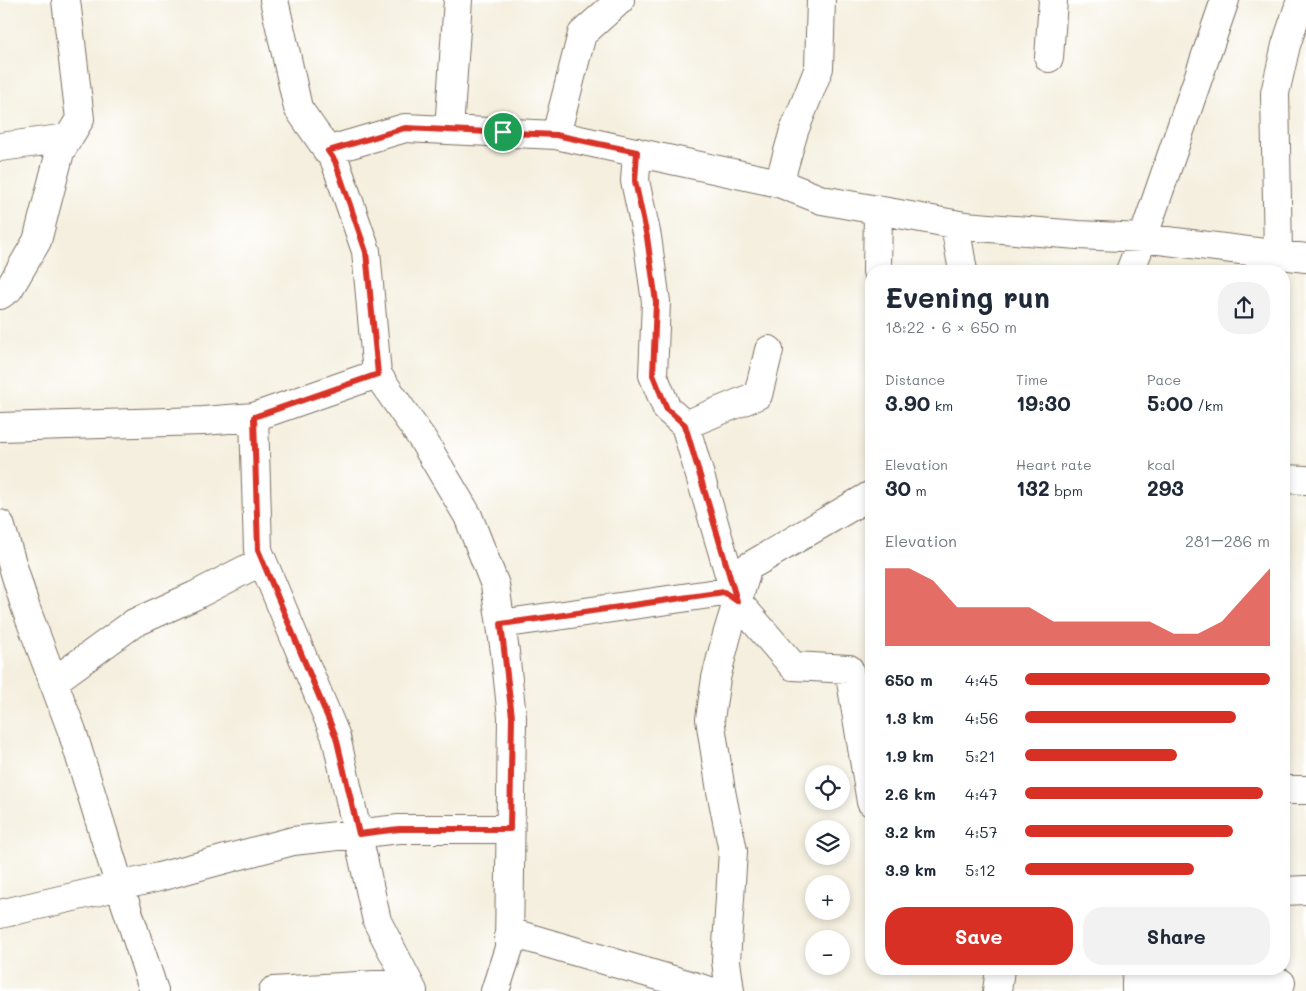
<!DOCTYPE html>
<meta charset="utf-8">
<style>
body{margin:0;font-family:Mali,sans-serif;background:#f2f2f3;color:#1f2937;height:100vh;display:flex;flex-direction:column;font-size:19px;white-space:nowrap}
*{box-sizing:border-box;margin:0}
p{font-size:16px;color:#747a83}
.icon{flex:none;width:28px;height:28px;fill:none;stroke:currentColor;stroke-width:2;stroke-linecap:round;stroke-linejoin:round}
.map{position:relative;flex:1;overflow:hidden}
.details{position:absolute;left:865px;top:265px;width:425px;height:710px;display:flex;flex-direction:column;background:#fff;border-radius:20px;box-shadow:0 2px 8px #0003}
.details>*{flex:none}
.controls{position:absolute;left:805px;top:765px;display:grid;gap:10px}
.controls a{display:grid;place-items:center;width:45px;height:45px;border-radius:50%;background:#fff;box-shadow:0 2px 8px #0003;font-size:25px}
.pin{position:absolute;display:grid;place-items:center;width:42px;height:42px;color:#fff;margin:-21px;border:2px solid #fff;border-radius:50%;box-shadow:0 1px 5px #0007}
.round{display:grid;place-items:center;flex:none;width:52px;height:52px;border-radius:20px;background:#f2f2f3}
.summary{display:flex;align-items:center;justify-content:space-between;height:85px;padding:0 20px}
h1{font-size:28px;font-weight:700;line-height:38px}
.stats{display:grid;grid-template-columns:repeat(3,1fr);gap:8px;height:85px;padding:5px 20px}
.stats div{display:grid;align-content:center}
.stats b{font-size:21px;font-weight:700}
.stats small{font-size:14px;font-weight:400}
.stats p{font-size:14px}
.chart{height:140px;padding:10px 20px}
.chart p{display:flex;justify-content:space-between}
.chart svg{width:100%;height:90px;margin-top:5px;fill:#d93025;opacity:.7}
.action{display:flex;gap:10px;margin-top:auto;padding:10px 20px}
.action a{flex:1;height:58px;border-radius:20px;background:#d93025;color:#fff;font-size:20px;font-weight:700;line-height:58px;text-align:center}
.action a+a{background:#f2f2f3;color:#1f2937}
ul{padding:0 20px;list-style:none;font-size:16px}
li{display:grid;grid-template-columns:80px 60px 1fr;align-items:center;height:38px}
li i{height:12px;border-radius:6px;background:#d93025}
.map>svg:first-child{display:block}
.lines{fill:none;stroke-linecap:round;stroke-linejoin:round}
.minor-casing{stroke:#7c6f61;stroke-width:30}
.minor{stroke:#fff;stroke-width:28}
.route-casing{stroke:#fff;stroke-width:10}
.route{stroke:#d93025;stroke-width:6}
</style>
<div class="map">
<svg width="1306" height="991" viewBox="0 0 1306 991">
<rect width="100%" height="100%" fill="#fff"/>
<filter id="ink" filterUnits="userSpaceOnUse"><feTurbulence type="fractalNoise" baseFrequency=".02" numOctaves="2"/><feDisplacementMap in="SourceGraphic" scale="10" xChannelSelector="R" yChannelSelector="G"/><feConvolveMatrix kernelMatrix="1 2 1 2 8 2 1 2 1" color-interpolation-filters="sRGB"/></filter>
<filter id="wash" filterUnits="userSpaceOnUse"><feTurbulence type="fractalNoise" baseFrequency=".0096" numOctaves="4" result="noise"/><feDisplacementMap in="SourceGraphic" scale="20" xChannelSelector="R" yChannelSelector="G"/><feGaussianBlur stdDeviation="1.12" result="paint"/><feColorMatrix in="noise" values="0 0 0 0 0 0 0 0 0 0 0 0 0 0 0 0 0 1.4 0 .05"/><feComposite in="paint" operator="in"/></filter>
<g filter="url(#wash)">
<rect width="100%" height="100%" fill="#f4efde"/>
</g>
<g filter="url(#ink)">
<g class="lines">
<defs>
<path id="minor" d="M 274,0 L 298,108 L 335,161 L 366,251 L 377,374 L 423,440 L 468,516 L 495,585 L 505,652 L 512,717 L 509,948 L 495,991
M 821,0 L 819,68 L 794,131 L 779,183 L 822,200 L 965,226 L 1078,235 L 1143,238 L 1306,258
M 1049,58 L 1053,0
M 449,130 L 458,0
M 556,135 L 582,34 L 620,0
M 0,147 L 68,138
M 327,151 L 405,128 L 556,135 L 779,183
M 637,152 L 635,181 L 647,237 L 656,302 L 653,375 L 667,409 L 685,425
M 955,225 L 963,271
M 1278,255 L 1275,93 L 1286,45 L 1301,0
M 877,271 L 878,212
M 1130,271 L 1143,238 L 1225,0
M 0,295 L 9,289 L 37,241 L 60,152 L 80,119 L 66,0
M 254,417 L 258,550 L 336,737 L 377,921 L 413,991
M 0,427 L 203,421 L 254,417 L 377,374
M 1284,479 L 1306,480
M 0,524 L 26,609 L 72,731 L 120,887 L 154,991
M 737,601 L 685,425 L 758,395 L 769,350
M 501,624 L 724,592 L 737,601 L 793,666 L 849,669 L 871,802
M 53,682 L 134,623 L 194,596 L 262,561
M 1284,790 L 1306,790
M 1284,891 L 1306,890
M 0,914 L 159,877 L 293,841 L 399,829 L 510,829
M 509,932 L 710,991
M 273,991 L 409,983
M 730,991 L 726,961 L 733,851 L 721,791 L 710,719 L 716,678 L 727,635 L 748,567 L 871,495
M 997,991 L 1000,969
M 1136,991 L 1136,980 L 1281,983"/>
</defs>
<use href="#minor" class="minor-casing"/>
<use href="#minor" class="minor"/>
</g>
</g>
<g class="lines" filter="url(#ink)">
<defs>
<path id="route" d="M 405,128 L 556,135 L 637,152 L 635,181 L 647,237 L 656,302 L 653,375 L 667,409 L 685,425 L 737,601 L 724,592 L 501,624 L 512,717 L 510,829 L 399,829 L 359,834 L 336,737 L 258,550 L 254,417 L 378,374 L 366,252 L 335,161 L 328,151 Z"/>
</defs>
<use href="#route" class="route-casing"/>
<use href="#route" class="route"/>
</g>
</svg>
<div class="controls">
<a><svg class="icon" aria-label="locate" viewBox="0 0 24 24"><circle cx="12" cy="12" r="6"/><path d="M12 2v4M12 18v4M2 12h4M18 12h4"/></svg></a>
<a><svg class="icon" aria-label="layers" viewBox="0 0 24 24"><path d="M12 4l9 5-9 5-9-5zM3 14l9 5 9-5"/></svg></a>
<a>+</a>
<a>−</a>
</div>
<div class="pin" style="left:503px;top:132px;background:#1e9e55"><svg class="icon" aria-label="arrive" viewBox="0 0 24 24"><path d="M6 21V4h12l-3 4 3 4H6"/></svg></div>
<section class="details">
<div class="summary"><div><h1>Evening run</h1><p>18:22 · 6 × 650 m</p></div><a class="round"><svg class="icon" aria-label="share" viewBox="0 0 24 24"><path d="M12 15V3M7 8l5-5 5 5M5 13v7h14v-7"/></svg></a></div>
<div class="stats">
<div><p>Distance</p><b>3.90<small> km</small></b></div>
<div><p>Time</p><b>19:30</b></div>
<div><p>Pace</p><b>5:00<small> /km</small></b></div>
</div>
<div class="stats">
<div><p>Elevation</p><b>30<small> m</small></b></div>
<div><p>Heart rate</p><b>132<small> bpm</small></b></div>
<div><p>kcal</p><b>293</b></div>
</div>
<div class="chart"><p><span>Elevation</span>281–286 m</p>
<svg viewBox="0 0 160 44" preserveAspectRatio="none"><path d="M0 44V6L10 6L20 12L30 25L40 25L50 25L60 25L70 32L80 32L90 32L100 32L110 32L120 38L130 38L140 32L150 19L160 6V44z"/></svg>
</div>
<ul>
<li><b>650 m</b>4:45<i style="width:100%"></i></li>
<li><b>1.3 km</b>4:56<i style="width:86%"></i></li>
<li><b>1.9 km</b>5:21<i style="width:62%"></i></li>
<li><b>2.6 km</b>4:47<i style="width:97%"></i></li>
<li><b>3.2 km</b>4:57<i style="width:85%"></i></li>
<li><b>3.9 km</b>5:12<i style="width:69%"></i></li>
</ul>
<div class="action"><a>Save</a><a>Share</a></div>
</section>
</div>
